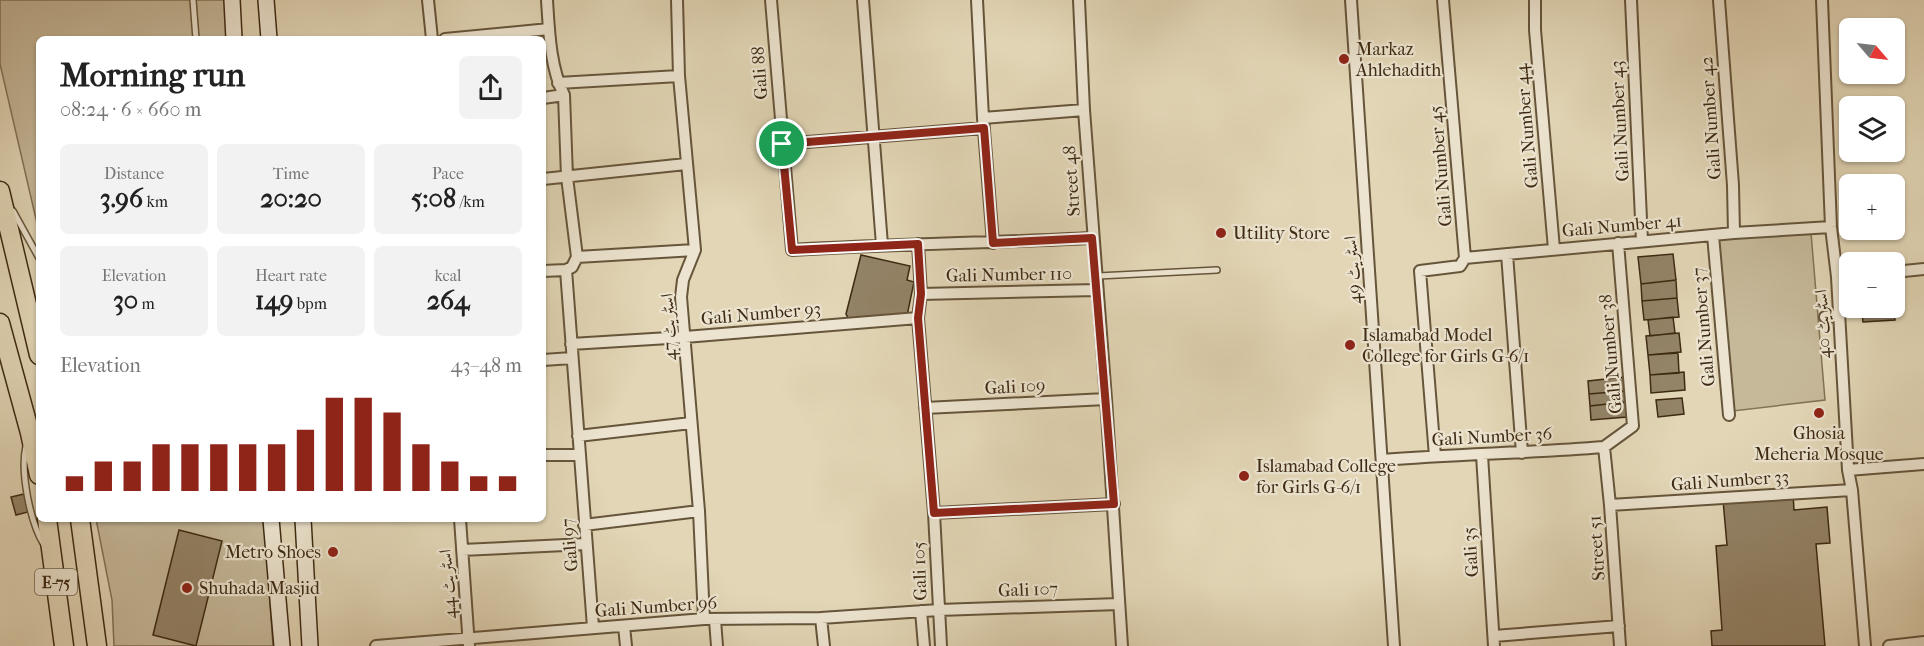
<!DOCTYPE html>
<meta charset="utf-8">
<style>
body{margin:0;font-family:"IM FELL French Canon",Amiri,serif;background:#f2f2f2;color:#222;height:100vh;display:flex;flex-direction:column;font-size:22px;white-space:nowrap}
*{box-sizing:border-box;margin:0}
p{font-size:20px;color:#767676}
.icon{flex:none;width:33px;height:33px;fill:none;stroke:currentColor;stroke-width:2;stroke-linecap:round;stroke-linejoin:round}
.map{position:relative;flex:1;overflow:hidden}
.drawer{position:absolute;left:36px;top:36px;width:510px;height:486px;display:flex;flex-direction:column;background:#fff;border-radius:9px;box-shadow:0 2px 4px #0004}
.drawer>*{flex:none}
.needle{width:39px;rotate:118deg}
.buttons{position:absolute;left:1839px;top:18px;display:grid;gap:12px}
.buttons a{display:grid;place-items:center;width:66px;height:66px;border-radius:9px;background:#fff;box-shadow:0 2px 4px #0004;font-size:30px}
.pin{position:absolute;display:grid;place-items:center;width:51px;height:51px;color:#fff;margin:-26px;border:3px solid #fff;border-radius:50%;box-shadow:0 2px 6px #0007}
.round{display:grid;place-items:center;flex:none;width:63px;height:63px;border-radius:9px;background:#f2f2f2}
.headline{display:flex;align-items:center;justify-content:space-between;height:102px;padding:0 24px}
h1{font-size:33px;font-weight:700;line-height:45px}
.figures{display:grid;grid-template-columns:repeat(3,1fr);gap:9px;height:102px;padding:6px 24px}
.figures div{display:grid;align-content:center;border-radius:9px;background:#f2f2f2;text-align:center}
.figures b{font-size:26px;font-weight:700}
.figures small{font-size:16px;font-weight:400}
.figures p{font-size:16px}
.chart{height:168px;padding:12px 24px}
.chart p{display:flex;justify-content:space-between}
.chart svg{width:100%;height:108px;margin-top:6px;stroke:#8f2418;stroke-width:6}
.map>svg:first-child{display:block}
.green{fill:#c6b99a;stroke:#827256;stroke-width:1.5}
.building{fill:#938367;stroke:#3d2a12;stroke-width:1.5}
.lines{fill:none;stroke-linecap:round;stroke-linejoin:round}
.service-casing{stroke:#66553b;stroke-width:8}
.minor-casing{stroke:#66553b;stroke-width:14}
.secondary-casing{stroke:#3d2a12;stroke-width:18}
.trunk-casing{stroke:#3d2a12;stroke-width:21}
.service{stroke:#ece4d0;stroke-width:5}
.minor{stroke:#ece4d0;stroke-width:10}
.secondary{stroke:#ece4d0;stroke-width:15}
.trunk{stroke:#e2d6b6;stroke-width:18}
.route-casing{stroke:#fff;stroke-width:12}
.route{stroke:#8f2418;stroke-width:8}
.poi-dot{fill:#8f2418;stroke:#ece4d0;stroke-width:2}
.labels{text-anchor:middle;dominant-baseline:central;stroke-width:4.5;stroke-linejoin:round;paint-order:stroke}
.shield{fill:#ece4d0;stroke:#72624b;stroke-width:1.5}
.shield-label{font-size:16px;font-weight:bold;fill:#3d2a12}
.poi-label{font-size:18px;fill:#3d2a12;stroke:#ece4d0;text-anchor:start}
.street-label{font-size:18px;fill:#3d2a12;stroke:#ece4d0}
</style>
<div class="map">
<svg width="1924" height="646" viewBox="0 0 1924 646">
<rect width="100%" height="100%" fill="#e2d6b6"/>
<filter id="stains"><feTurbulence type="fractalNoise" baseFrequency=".00333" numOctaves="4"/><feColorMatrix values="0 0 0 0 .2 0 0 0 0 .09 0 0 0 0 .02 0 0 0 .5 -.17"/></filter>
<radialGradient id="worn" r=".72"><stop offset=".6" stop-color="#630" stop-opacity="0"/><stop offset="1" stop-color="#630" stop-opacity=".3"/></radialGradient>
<path class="green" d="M 0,0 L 226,0 L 229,39 L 39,39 L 39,232 L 0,64 Z
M 1811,233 L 1825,400 L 1733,411 L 1717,237 Z
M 96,519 L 264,519 L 273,646 L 114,646 L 112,600 Z"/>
<path class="building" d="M 1673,254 L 1676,280 L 1641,284 L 1638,257 Z
M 861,255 L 910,266 L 907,280 L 914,282 L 907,316 L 848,318 L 846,314 Z
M 1676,280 L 1677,298 L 1642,301 L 1641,284 Z
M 1677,298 L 1679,317 L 1644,320 L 1642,301 Z
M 1865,308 L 1894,308 L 1895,320 L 1863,322 L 1862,312 L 1866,312 Z
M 1673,317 L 1675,333 L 1650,336 L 1648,320 Z
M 1679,333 L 1681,352 L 1648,355 L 1646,336 Z
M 1678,353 L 1679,373 L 1650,375 L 1648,355 Z
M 1684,372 L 1685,390 L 1651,393 L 1650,375 Z
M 1624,377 L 1625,391 L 1589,394 L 1588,381 Z
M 1625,391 L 1626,402 L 1590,406 L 1589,394 Z
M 1682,398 L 1684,414 L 1658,417 L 1656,400 Z
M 1626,402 L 1627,417 L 1591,420 L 1590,406 Z
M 24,494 L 28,512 L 16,515 L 11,497 Z
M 1793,494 L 1794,510 L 1827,507 L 1830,543 L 1816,544 L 1825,646 L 1712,646 L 1711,631 L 1722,630 L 1716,546 L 1727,545 L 1723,500 Z
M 179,530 L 222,541 L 196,646 L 153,635 Z"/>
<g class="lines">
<defs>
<path id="service" d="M 193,0 L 196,39
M 13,211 L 39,258
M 1098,276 L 1217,270
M 26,446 C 20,472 30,522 44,545"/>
<path id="minor" d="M 428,0 L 432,39
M 547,0 C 549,31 550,67 564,95 L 567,177 L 577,257 L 572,267 L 566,270 L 593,627
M 677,0 L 679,76 L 695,250 L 683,280 L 681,297 L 699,511 L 704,619
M 771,0 L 792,250 C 892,244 992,243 1092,238
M 863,0 L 882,245
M 977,0 L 983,118 L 993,243
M 1079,0 L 1084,110 L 1106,399 L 1122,646
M 1351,0 L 1394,646
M 1443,0 L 1465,258
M 1535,0 L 1535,30 L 1554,249
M 1631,0 L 1642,241
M 1719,0 L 1733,185 L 1734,233
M 1822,0 L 1831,227 L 1837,277 L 1848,470 L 1852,490 L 1865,646
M 445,39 L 549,29
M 558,83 L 679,76
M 543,98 L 564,95
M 983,118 L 1084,110
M 782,144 L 984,128
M 543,179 L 686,164
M 1713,235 L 1729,415
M 918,244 L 921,294 L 918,318 L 934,513 L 941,646
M 1507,254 L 1522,453
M 577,257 L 695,250
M 543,271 L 566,270
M 1894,272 L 1924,269
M 1837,277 L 1850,276
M 921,294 L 1097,290
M 1825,317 L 1839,315
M 571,344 L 685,337 L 918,318
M 543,360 L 572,358
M 925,408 L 1106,399
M 578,436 L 691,423
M 1604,447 L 1633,426 L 1618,243
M 1604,447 L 1610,505 L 1620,646
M 543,455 L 579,455
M 1482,455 L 1494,646
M 1435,456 L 1420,271 L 1460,266 L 1465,258 L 1734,233 L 1831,227
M 1382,460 C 1456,454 1530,453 1604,447
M 1848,470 L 1924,464
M 1610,505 L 1852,490
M 934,513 L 1114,504
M 460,519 L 469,646
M 584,525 L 699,511
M 462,550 L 586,544
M 921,611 L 924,646
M 821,618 L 824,646
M 715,620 L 717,646
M 624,626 L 626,646
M 1494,636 L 1619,626
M 376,646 L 704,619 L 821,618 L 939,610 L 1119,604
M 1889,646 L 1924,642"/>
<path id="secondary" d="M 232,0 L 234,39
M 266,0 L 269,39
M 271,519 L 282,646
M 303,519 L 310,646"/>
<path id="trunk" d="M 0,191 L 39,355
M 0,323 L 30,433 L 39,475
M 47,519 L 64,646
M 80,519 L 97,646"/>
</defs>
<use href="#service" class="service-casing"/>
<use href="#minor" class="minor-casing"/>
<use href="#secondary" class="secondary-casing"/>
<use href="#trunk" class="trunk-casing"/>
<use href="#service" class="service"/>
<use href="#minor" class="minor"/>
<use href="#secondary" class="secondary"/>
<use href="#trunk" class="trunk"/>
</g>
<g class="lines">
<defs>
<path id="route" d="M 984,128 L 993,243 L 1092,238 L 1114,504 L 934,513 L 918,318 L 921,294 L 918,244 L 792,250 L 782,144 Z"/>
</defs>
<use href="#route" class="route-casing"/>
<use href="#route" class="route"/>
</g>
<g class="poi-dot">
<circle cx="1344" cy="59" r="6"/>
<circle cx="1221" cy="233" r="6"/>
<circle cx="1350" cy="345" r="6"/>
<circle cx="1819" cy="413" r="6"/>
<circle cx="1244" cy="476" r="6"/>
<circle cx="333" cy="552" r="6"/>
<circle cx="187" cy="588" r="6"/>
</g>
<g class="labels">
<rect class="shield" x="35" y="569" width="42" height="26" rx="4.5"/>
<g class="shield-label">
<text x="56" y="582">E-75</text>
</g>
<g class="poi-label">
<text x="1356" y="49">Markaz<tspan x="1356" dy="21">Ahlehadith</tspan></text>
<text x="1233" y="233">Utility Store</text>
<text x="1362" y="335">Islamabad Model<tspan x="1362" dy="21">College for Girls G-6/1</tspan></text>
<text x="1819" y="433" text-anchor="middle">Ghosia<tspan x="1819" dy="21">Meheria Mosque</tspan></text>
<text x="1256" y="466">Islamabad College<tspan x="1256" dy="21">for Girls G-6/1</tspan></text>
<text x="321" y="552" text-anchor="end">Metro Shoes</text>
<text x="199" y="588">Shuhada Masjid</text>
</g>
<g class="street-label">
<text transform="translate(760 73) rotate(-94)">Gali 88</text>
<text transform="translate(1711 118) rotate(-94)">Gali Number 42</text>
<text transform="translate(1620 121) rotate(-93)">Gali Number 43</text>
<text transform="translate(1527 126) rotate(-95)">Gali Number 44</text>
<text transform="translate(1441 166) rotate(-95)">Gali Number 45</text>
<text transform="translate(1072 181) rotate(-94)">Street 48</text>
<text transform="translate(1622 226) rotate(-5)">Gali Number 41</text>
<text transform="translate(1353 270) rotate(-94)">اسٹریٹ 49</text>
<text transform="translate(1009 275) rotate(-1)">Gali Number 110</text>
<text transform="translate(761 314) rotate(-5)">Gali Number 93</text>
<text transform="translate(1823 324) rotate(-93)">اسٹریٹ 40</text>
<text transform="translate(669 327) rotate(-93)">اسٹریٹ 47</text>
<text transform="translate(1704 327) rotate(-95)">Gali Number 37</text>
<text transform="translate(1611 354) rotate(-95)">Gali Number 38</text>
<text transform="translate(1015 387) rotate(-3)">Gali 109</text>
<text transform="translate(1492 437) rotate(-3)">Gali Number 36</text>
<text transform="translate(1730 481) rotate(-4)">Gali Number 33</text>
<text transform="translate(570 545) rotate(-95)">Gali 97</text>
<text transform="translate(1597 548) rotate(-94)">Street 51</text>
<text transform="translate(1471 552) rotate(-94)">Gali 35</text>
<text transform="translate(920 571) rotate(-92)">Gali 105</text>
<text transform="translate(448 584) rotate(-94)">اسٹریٹ 44</text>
<text transform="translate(1028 590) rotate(-2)">Gali 107</text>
<text transform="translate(656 607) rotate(-4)">Gali Number 96</text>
</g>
</g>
<rect width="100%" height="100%" filter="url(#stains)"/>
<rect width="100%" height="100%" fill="url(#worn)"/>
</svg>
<div class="buttons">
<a><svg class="needle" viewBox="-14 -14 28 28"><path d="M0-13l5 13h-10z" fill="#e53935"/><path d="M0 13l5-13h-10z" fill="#767676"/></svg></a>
<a><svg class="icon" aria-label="layers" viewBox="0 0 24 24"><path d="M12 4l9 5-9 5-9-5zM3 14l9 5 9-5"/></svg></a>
<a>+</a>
<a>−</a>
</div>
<div class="pin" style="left:782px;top:144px;background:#1e9e55"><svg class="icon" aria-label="arrive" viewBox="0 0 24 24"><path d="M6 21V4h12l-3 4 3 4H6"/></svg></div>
<section class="drawer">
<div class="headline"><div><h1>Morning run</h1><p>08:24 · 6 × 660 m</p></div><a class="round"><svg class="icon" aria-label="share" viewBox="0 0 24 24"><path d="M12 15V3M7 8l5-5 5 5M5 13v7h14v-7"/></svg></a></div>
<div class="figures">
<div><p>Distance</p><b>3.96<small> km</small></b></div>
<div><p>Time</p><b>20:20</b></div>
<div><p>Pace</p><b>5:08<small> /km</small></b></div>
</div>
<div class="figures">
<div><p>Elevation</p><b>30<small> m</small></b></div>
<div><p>Heart rate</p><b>149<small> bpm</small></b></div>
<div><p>kcal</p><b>264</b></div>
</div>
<div class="chart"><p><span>Elevation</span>43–48 m</p>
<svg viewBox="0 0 160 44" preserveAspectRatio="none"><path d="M5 44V38M15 44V32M25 44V32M35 44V25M45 44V25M55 44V25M65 44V25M75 44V25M85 44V19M95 44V6M105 44V6M115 44V12M125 44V25M135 44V32M145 44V38M155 44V38"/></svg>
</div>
</section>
</div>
